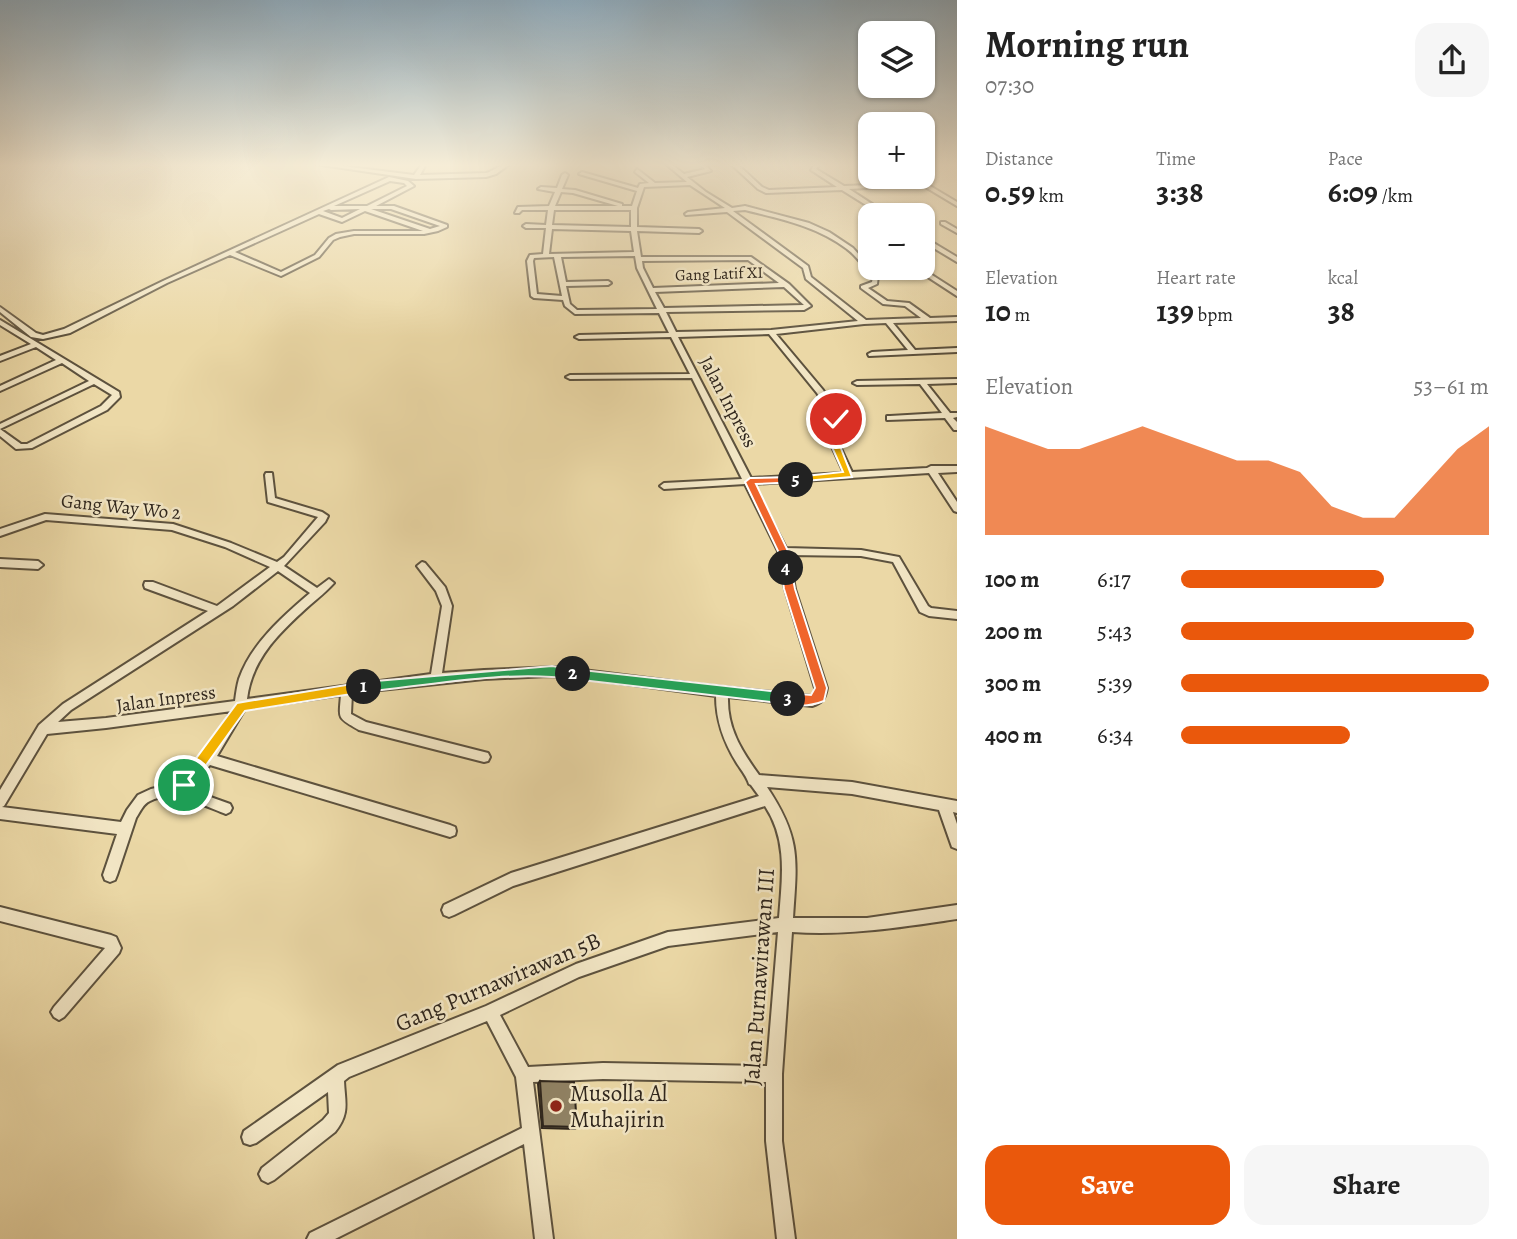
<!DOCTYPE html>
<meta charset="utf-8">
<style>
body{margin:0;font-family:Alegreya,serif;background:#f6f6f6;color:#222;height:100vh;display:flex;flex-direction:column;font-size:26px;white-space:nowrap}
*{box-sizing:border-box;margin:0}
p{font-size:23px;color:#767676}
.icon{flex:none;width:38px;height:38px;fill:none;stroke:currentColor;stroke-width:2;stroke-linecap:round;stroke-linejoin:round}
.map{position:relative;flex:1;overflow:hidden}
.side{display:flex;flex-direction:column;background:#fff;width:560px}
.side>*{flex:none}
.tools{position:absolute;left:858px;top:21px;display:grid;gap:14px}
.tools a{display:grid;place-items:center;width:77px;height:77px;border-radius:14px;background:#fff;box-shadow:0 2px 5px #0004;font-size:35px}
.pin{position:absolute;display:grid;place-items:center;width:60px;height:60px;color:#fff;margin:-30px;border:4px solid #fff;border-radius:50%;box-shadow:0 2px 7px #0007}
.km{position:absolute;width:35px;height:35px;margin:-18px;border-radius:50%;background:#222;color:#fff;font-size:19px;line-height:35px;text-align:center}
.round{display:grid;place-items:center;flex:none;width:74px;height:74px;border-radius:21px;background:#f6f6f6}
.summary{display:flex;align-items:center;justify-content:space-between;height:119px;padding:0 28px}
h1{font-size:38px;font-weight:700;line-height:52px}
.metrics{display:grid;grid-template-columns:repeat(3,1fr);gap:10px;height:119px;padding:7px 28px}
.metrics div{display:grid;align-content:center}
.metrics b{font-size:30px;font-weight:700}
.metrics small{font-size:19px;font-weight:400}
.metrics p{font-size:19px}
.chart{height:196px;padding:14px 28px}
.chart p{display:flex;justify-content:space-between}
.chart svg{width:100%;height:126px;margin-top:7px;fill:#ea580c;opacity:.7}
.cta{display:flex;gap:14px;margin-top:auto;padding:14px 28px}
.cta a{flex:1;height:80px;border-radius:21px;background:#ea580c;color:#fff;font-size:28px;font-weight:700;line-height:80px;text-align:center}
.cta a+a{background:#f6f6f6;color:#222}
ul{padding:0 28px;list-style:none;font-size:23px}
li{display:grid;grid-template-columns:112px 84px 1fr;align-items:center;height:52px}
li i{height:18px;border-radius:9px;background:#ea580c}
main{display:flex;flex:1;min-height:0}
.map>svg:first-child{display:block}
.lines{fill:none;stroke-linecap:round;stroke-linejoin:round}
.street-casing{stroke:#5d523e;stroke-width:4}
.street{fill:#f2e6c5;fill-rule:evenodd}
.wall{fill:#7c7056;stroke:#2e251c;stroke-width:2}
.building{fill:#908264;stroke:#2e251c;stroke-width:2}
.split-1{fill:#f5b400;stroke:#fff;stroke-width:2}
.split-2{fill:#22a559;stroke:#fff;stroke-width:2}
.split-3{fill:#22a559;stroke:#fff;stroke-width:2}
.split-4{fill:#f0652b;stroke:#fff;stroke-width:2}
.split-5{fill:#f0652b;stroke:#fff;stroke-width:2}
.split-6{fill:#f5b400;stroke:#fff;stroke-width:2}
.poi-dot{fill:#8f2418;stroke:#f2e6c5;stroke-width:2.5}
.labels{text-anchor:middle;dominant-baseline:central;stroke-width:5;stroke-linejoin:round;paint-order:stroke}
.far-street-label{font-size:16px;fill:#2e251c;stroke:#f2e6c5}
.street-label{font-size:19px;fill:#2e251c;stroke:#f2e6c5}
.near-street-label{font-size:23px;fill:#2e251c;stroke:#f2e6c5}
.near-poi-label{font-size:23px;fill:#2e251c;stroke:#f2e6c5;text-anchor:start}
</style>
<main>
<div class="map">
<svg width="957" height="1239" viewBox="0 0 957 1239">
<rect width="100%" height="100%" fill="#ebd8a6"/>
<filter id="stains"><feTurbulence type="fractalNoise" baseFrequency=".00286" numOctaves="4"/><feColorMatrix values="0 0 0 0 .2 0 0 0 0 .09 0 0 0 0 .02 0 0 0 .5 -.17"/></filter>
<radialGradient id="worn" r=".72"><stop offset=".6" stop-color="#630" stop-opacity="0"/><stop offset="1" stop-color="#630" stop-opacity=".3"/></radialGradient>
<g class="lines">
<defs>
<path id="street" d="M 315,164 L 326,164 L 414,175 L 422,164 L 426,164 L 420,175 L 486,173 C 494,171 501,163 510,164 L 496,174 L 486,177 L 416,179 Z
M 666,164 L 671,164 L 684,174 L 705,169 L 700,164 L 705,164 L 711,171 L 687,177 L 706,192 L 732,208 L 745,206 L 809,223 L 829,232 L 853,248 L 878,276 L 877,284 L 868,288 L 887,301 L 909,303 L 930,318 L 957,317 L 957,321 L 893,323 L 915,350 L 957,348 L 957,352 L 869,356 L 868,354 L 872,352 L 908,350 L 886,323 L 864,324 L 776,334 L 823,390 L 845,427 L 836,435 L 836,438 L 852,472 L 927,468 L 931,466 L 957,466 L 957,472 L 938,473 L 957,502 L 957,512 L 954,511 L 929,473 L 753,484 L 786,548 L 861,550 L 899,557 L 928,606 L 931,608 L 957,611 L 957,619 L 929,616 L 920,612 L 893,562 L 861,556 L 789,555 L 795,589 L 827,688 C 825,699 823,702 812,706 L 728,697 C 727,728 741,750 759,775 L 852,782 L 957,801 L 957,813 L 953,812 L 957,824 L 957,849 L 952,847 L 939,810 L 852,794 L 767,787 C 801,838 797,859 793,918 L 867,918 L 957,905 L 957,919 C 902,927 848,936 792,932 L 782,1074 L 782,1141 L 795,1239 L 777,1239 L 766,1141 L 766,1082 L 603,1079 L 533,1082 L 553,1239 L 535,1239 L 524,1144 L 335,1239 L 307,1239 L 310,1233 L 522,1128 L 516,1077 L 487,1021 L 349,1077 L 344,1081 C 345,1103 350,1113 335,1132 L 274,1180 L 268,1183 L 262,1180 L 259,1174 L 262,1168 L 323,1120 L 329,1113 L 328,1092 L 256,1143 L 250,1145 L 244,1143 L 242,1137 L 244,1131 L 338,1065 L 486,1006 L 576,964 L 668,932 L 779,918 C 782,878 788,841 765,806 L 513,886 L 454,915 L 449,917 L 444,915 L 442,910 L 444,905 L 511,873 L 759,796 L 751,785 L 749,784 C 747,777 742,771 738,765 C 724,743 716,722 716,696 L 581,678 L 548,676 L 484,679 L 352,693 L 351,714 L 366,722 L 488,753 L 490,757 L 488,761 L 484,762 L 359,730 C 337,717 339,720 341,695 L 245,709 L 217,756 L 450,825 L 455,827 L 456,831 L 455,835 L 450,837 L 210,765 L 188,789 L 230,804 L 232,808 L 230,812 L 226,814 C 204,806 173,789 150,801 C 143,804 140,812 136,818 L 117,875 L 115,880 L 110,882 L 105,880 L 103,875 L 117,834 L 0,819 L 0,790 L 39,725 L 63,704 L 208,611 L 145,588 L 144,585 L 145,582 L 153,582 L 217,606 L 270,567 L 225,547 L 172,530 L 46,520 L 0,536 L 0,529 L 45,514 L 173,524 L 231,543 L 277,562 L 284,557 L 318,517 L 268,502 L 265,475 L 266,473 L 272,473 L 275,498 L 322,512 L 328,516 L 325,522 L 284,566 L 317,588 L 329,579 L 334,583 C 327,591 318,598 310,605 C 280,632 252,658 247,699 L 431,674 L 442,606 L 436,591 L 417,566 L 422,562 L 425,563 L 445,587 L 452,606 L 442,673 L 484,670 L 559,667 L 703,685 L 811,696 L 815,694 L 815,688 L 785,589 L 778,551 L 745,484 L 664,489 L 660,486 L 664,483 L 742,479 L 692,378 L 570,379 L 566,377 L 570,375 L 690,374 L 671,337 L 579,339 L 575,337 L 579,335 L 669,333 L 659,313 L 575,314 L 565,306 L 563,300 L 534,298 L 531,296 L 527,261 L 530,255 L 543,254 L 546,228 L 526,228 L 523,226 L 526,224 L 546,225 L 548,210 L 522,210 L 519,213 L 515,213 L 518,207 L 549,206 L 555,192 L 538,189 L 541,187 L 557,188 L 562,175 L 565,173 L 568,175 L 562,189 L 575,190 L 622,204 L 622,206 L 632,206 L 637,191 L 579,174 L 582,172 L 638,188 L 640,184 L 649,183 L 635,172 L 637,169 L 655,183 L 687,182 ZM 690,185 L 725,208 L 688,212 L 685,214 L 686,215 L 727,212 L 803,268 L 806,279 L 858,321 L 771,330 L 676,332 L 666,312 L 804,310 L 811,306 L 789,284 L 751,257 L 641,257 L 637,231 L 699,233 L 702,231 L 699,229 L 637,227 L 637,208 L 644,187 ZM 561,192 L 573,193 L 618,206 L 555,206 ZM 554,210 L 631,210 L 631,227 L 552,225 ZM 745,210 C 781,219 817,226 847,249 C 857,256 864,268 873,277 L 872,282 L 861,286 L 861,288 L 883,304 L 905,306 L 921,318 L 866,320 L 811,277 L 808,266 L 733,211 ZM 552,229 L 631,231 L 634,252 L 549,254 ZM 635,256 L 637,268 L 657,309 L 577,310 L 570,304 L 566,286 L 608,285 L 611,283 L 608,281 L 566,282 L 561,257 ZM 554,257 L 562,296 L 537,294 L 533,261 L 534,258 ZM 748,260 L 779,283 L 653,288 L 643,268 L 642,261 ZM 784,287 L 804,305 L 664,308 L 655,292 ZM 769,334 L 817,393 L 837,426 L 829,432 L 828,438 L 844,473 L 751,478 L 678,337 ZM 278,571 L 310,593 C 283,616 251,644 239,679 C 237,686 236,693 235,701 L 106,718 L 58,722 L 71,710 L 233,606 ZM 232,711 L 208,748 L 187,774 L 174,784 L 151,789 L 138,795 L 127,810 L 121,822 L 2,807 L 4,806 L 47,734 L 106,728 ZM 778,932 L 767,1066 L 603,1063 L 528,1067 L 500,1015 L 579,977 L 668,946 Z
M 731,164 L 737,164 L 762,187 L 769,190 L 837,187 L 811,170 L 815,164 L 820,164 L 816,169 L 844,186 L 918,183 L 909,177 L 915,177 L 957,202 L 957,206 L 922,185 L 849,189 L 889,215 L 882,215 L 842,190 L 766,193 L 758,189 Z
M 389,177 L 408,181 L 414,186 L 376,206 L 394,206 L 447,225 L 447,227 L 438,231 L 424,234 L 354,234 L 340,237 L 333,240 L 319,257 L 281,276 L 230,255 L 167,283 L 70,333 L 43,339 L 31,337 L 0,312 L 0,307 L 36,333 L 43,335 L 64,329 L 163,281 ZM 390,181 L 404,183 L 407,186 L 367,206 L 334,206 ZM 329,209 L 331,210 L 360,209 L 342,218 L 323,211 ZM 371,209 L 391,209 L 440,226 L 430,229 ZM 365,211 L 423,231 L 354,231 L 336,234 L 329,238 L 315,255 L 281,272 L 235,252 L 319,214 L 342,222 Z
M 941,222 L 945,222 L 957,229 L 957,233 L 941,224 Z
M 922,236 L 957,257 L 957,262 L 922,241 Z
M 914,268 L 921,268 L 957,291 L 957,296 Z
M 0,320 L 119,392 L 120,397 L 107,410 L 32,448 L 16,449 L 0,436 L 0,429 L 21,444 L 27,444 L 101,406 L 112,395 L 94,384 L 0,429 L 0,424 L 89,381 L 62,363 L 0,391 L 0,386 L 56,360 L 36,347 L 0,361 L 0,356 L 31,344 L 0,325 Z
M 957,379 L 957,383 L 927,384 L 950,413 L 957,413 L 957,417 L 953,418 L 957,422 L 957,430 L 954,430 L 945,418 L 887,420 L 887,416 L 890,416 L 942,413 L 920,384 L 857,385 L 853,383 L 857,381 Z
M 0,559 L 38,561 L 43,565 L 38,569 L 0,567 Z
M 0,907 L 111,935 L 116,937 L 121,948 L 119,953 L 64,1017 L 59,1020 L 54,1017 L 51,1012 L 54,1007 L 105,948 L 0,921 Z"/>
</defs>
<use href="#street" class="street-casing"/>
<use href="#street" class="street"/>
</g>
<path class="wall" d="M 540,1081 L 577,1127 L 575,1129 L 542,1128 L 538,1084 Z"/>
<path class="building" d="M 540,1081 L 574,1082 L 577,1127 L 543,1126 Z"/>
<linearGradient id="sky" x2="0" y2="1"><stop stop-color="#8faabb"/><stop offset="0.49" stop-color="#f6edd7"/><stop offset="1" stop-color="#f6edd7" stop-opacity="0"/></linearGradient>
<rect width="957" height="337" fill="url(#sky)"/>
<path class="split-1" d="M 364,682 L 371,687 L 364,692 L 245,711 L 189,789 L 180,789 L 180,780 L 237,703 Z"/>
<path class="split-2" d="M 552,666 L 573,669 L 579,674 L 573,679 C 507,670 431,685 364,692 L 358,687 L 364,682 Z"/>
<path class="split-3" d="M 573,669 L 788,693 L 794,699 L 788,704 L 573,679 L 567,674 Z"/>
<path class="split-4" d="M 786,564 L 791,568 L 795,589 L 827,688 L 824,701 C 811,706 792,709 782,699 L 788,693 L 811,695 L 815,688 L 784,589 L 781,568 Z"/>
<path class="split-5" d="M 796,477 L 800,480 L 799,482 L 756,484 L 788,551 L 791,568 L 786,572 L 781,568 L 778,551 L 745,482 L 750,478 Z"/>
<path class="split-6" d="M 836,416 L 845,428 L 837,438 L 852,477 L 792,482 L 791,480 L 796,477 L 843,472 L 828,438 L 829,432 L 836,427 L 832,419 Z"/>
<circle class="poi-dot" cx="556" cy="1106" r="7"/>
<g class="labels">
<g class="far-street-label">
<text transform="translate(719 274) rotate(-2)">Gang Latif XI</text>
</g>
<g class="street-label">
<text transform="translate(728 402) rotate(62)">Jalan Inpress</text>
<text transform="translate(121 507) rotate(6)">Gang Way Wo 2</text>
<text transform="translate(166 699) rotate(-8)">Jalan Inpress</text>
</g>
<g class="near-street-label">
<text transform="translate(759 977) rotate(-86)">Jalan Purnawirawan III</text>
<text transform="translate(498 982) rotate(-23)">Gang Purnawirawan 5B</text>
</g>
<g class="near-poi-label">
<text x="570" y="1093">Musolla Al<tspan x="570" dy="26">Muhajirin</tspan></text>
</g>
</g>
<rect width="100%" height="100%" filter="url(#stains)"/>
<rect width="100%" height="100%" fill="url(#worn)"/>
</svg>
<div class="tools">
<a><svg class="icon" aria-label="layers" viewBox="0 0 24 24"><path d="M12 4l9 5-9 5-9-5zM3 14l9 5 9-5"/></svg></a>
<a>+</a>
<a>−</a>
</div>
<div class="pin" style="left:184px;top:785px;background:#1e9e55"><svg class="icon" aria-label="arrive" viewBox="0 0 24 24"><path d="M6 21V4h12l-3 4 3 4H6"/></svg></div>
<div class="pin" style="left:836px;top:419px;background:#d93025"><svg class="icon" aria-label="check" viewBox="0 0 24 24"><path d="M5 12l5 5 9-10"/></svg></div>
<b class="km" style="left:364px;top:687px">1</b>
<b class="km" style="left:573px;top:674px">2</b>
<b class="km" style="left:788px;top:699px">3</b>
<b class="km" style="left:786px;top:568px">4</b>
<b class="km" style="left:796px;top:480px">5</b>
</div>
<section class="side">
<div class="summary"><div><h1>Morning run</h1><p>07:30</p></div><a class="round"><svg class="icon" aria-label="share" viewBox="0 0 24 24"><path d="M12 15V3M7 8l5-5 5 5M5 13v7h14v-7"/></svg></a></div>
<div class="metrics">
<div><p>Distance</p><b>0.59<small> km</small></b></div>
<div><p>Time</p><b>3:38</b></div>
<div><p>Pace</p><b>6:09<small> /km</small></b></div>
</div>
<div class="metrics">
<div><p>Elevation</p><b>10<small> m</small></b></div>
<div><p>Heart rate</p><b>139<small> bpm</small></b></div>
<div><p>kcal</p><b>38</b></div>
</div>
<div class="chart"><p><span>Elevation</span>53–61 m</p>
<svg viewBox="0 0 160 44" preserveAspectRatio="none"><path d="M0 44V6L10 10L20 14L30 14L40 10L50 6L60 10L70 14L80 18L90 18L100 22L110 34L120 38L130 38L140 26L150 14L160 6V44z"/></svg>
</div>
<ul>
<li><b>100 m</b>6:17<i style="width:66%"></i></li>
<li><b>200 m</b>5:43<i style="width:95%"></i></li>
<li><b>300 m</b>5:39<i style="width:100%"></i></li>
<li><b>400 m</b>6:34<i style="width:55%"></i></li>
</ul>
<div class="cta"><a>Save</a><a>Share</a></div>
</section>
</main>
